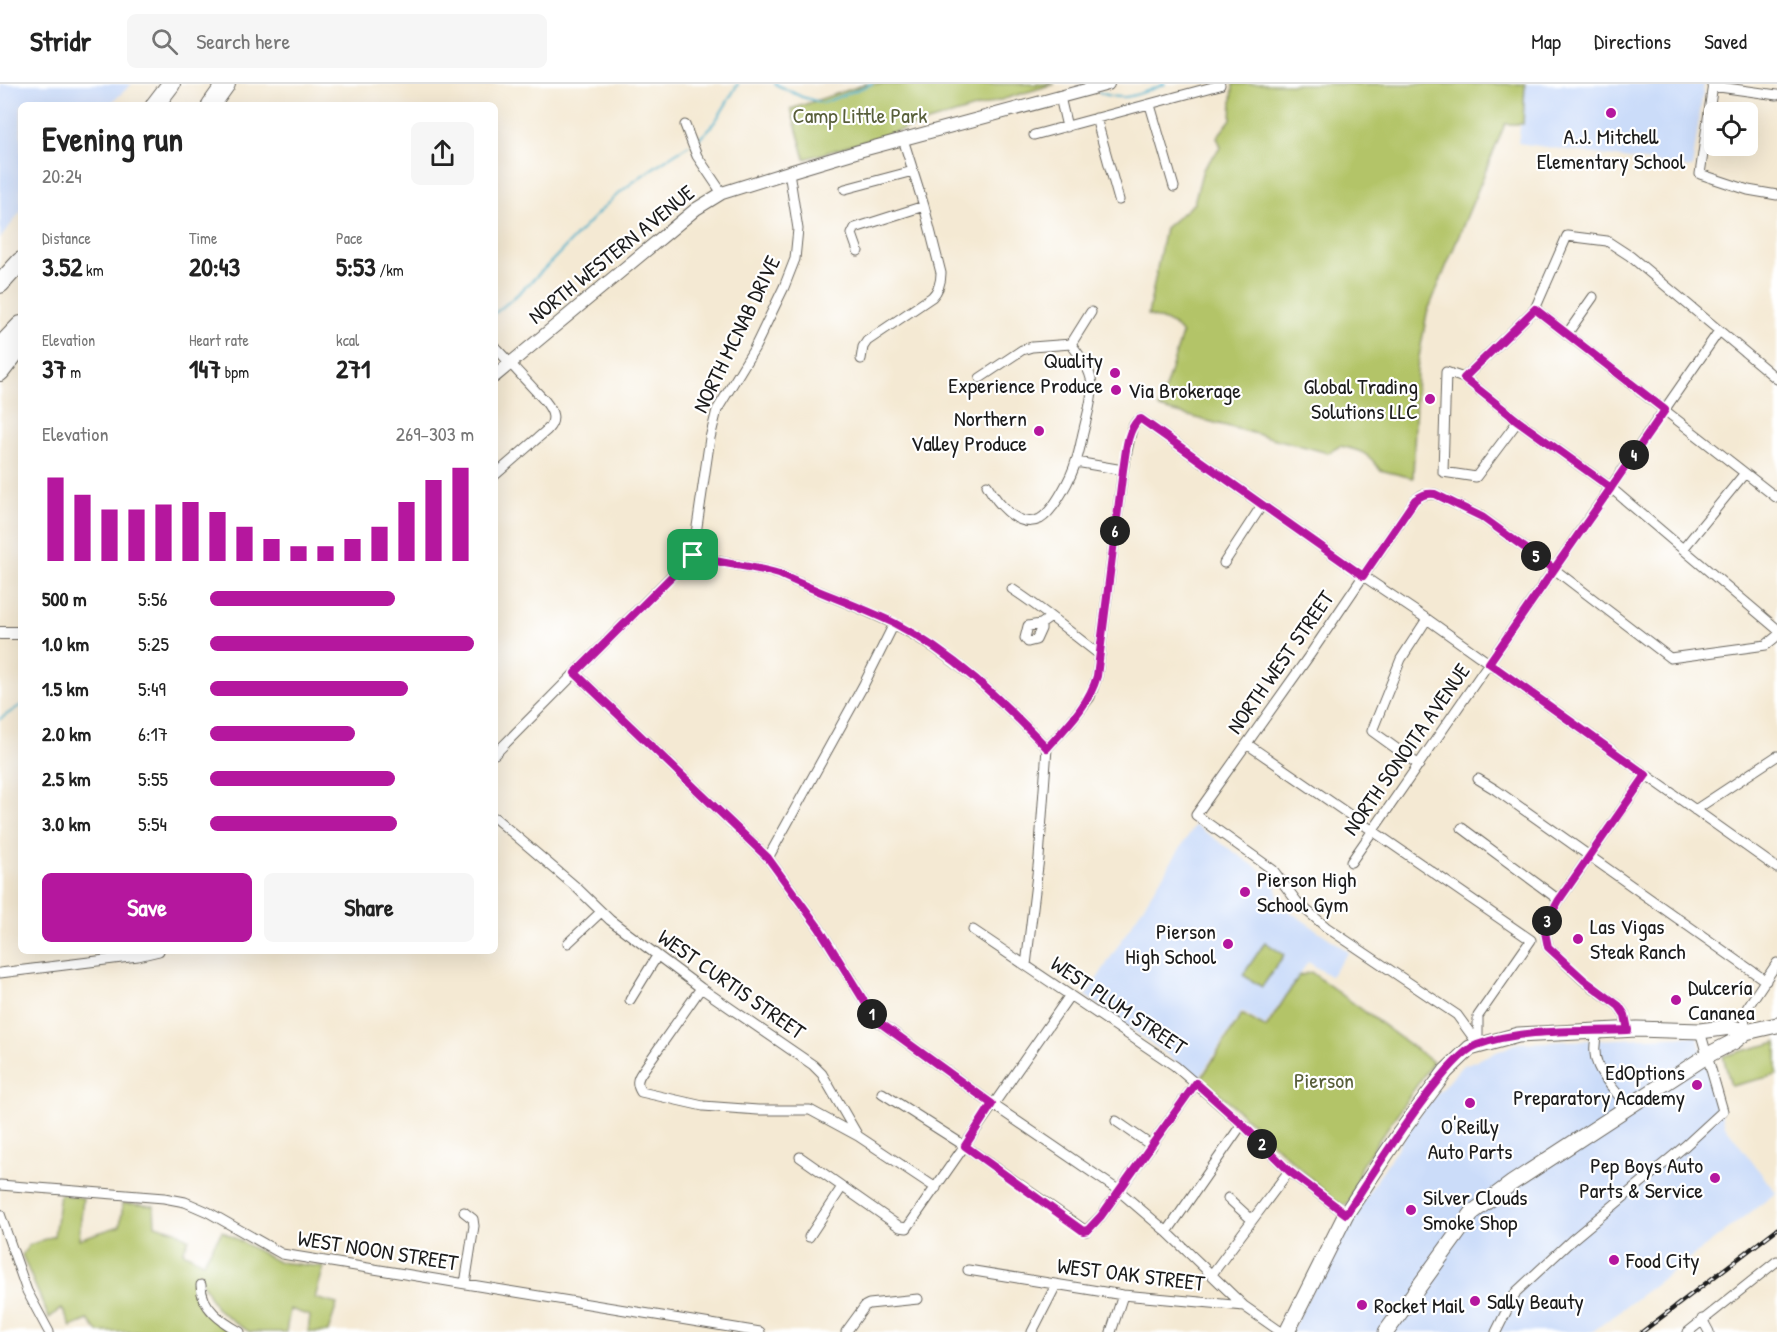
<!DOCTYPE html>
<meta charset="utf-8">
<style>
body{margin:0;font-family:"Patrick Hand",sans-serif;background:#f6f6f6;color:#222;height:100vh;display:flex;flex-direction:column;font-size:22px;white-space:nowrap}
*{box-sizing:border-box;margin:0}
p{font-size:20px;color:#767676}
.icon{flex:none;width:33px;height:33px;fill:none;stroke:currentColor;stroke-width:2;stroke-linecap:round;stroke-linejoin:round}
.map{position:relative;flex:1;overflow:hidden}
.details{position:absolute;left:18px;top:18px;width:480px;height:852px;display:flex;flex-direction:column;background:#fff;border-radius:9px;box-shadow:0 6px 24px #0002}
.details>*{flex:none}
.fabs{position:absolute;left:1704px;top:18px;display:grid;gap:12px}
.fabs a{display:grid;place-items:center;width:54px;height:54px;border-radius:9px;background:#fff;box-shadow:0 6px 24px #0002;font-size:30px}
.pin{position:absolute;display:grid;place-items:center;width:51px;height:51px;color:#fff;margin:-26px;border-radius:12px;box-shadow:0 3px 9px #0006}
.km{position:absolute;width:30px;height:30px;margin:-15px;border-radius:50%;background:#222;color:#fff;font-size:16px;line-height:30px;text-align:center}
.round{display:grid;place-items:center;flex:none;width:63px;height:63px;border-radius:9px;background:#f6f6f6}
.headline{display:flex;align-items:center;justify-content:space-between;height:102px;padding:0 24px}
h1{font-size:33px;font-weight:800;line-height:45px}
.metrics{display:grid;grid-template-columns:repeat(3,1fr);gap:9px;height:102px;padding:6px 24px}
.metrics div{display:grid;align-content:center}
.metrics b{font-size:26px;font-weight:800}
.metrics small{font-size:16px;font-weight:400}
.metrics p{font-size:16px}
.chart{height:168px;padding:12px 24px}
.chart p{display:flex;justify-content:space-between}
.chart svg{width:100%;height:108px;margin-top:6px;stroke:#b5179e;stroke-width:6}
.button{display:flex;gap:12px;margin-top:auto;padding:12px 24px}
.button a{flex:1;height:69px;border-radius:9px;background:#b5179e;color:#fff;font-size:24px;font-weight:800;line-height:69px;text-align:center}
.button a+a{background:#f6f6f6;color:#222}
ul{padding:0 24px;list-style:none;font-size:20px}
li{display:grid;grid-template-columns:96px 72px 1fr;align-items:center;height:45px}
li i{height:15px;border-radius:8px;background:#b5179e}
header{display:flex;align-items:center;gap:36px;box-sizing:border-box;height:84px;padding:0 30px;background:#fff;border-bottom:2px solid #e0e0e0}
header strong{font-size:28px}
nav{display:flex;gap:33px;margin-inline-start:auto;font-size:21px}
.search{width:420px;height:54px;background:#f6f6f6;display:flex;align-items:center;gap:15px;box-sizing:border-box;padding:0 21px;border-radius:9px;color:#767676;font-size:22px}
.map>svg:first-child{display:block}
.built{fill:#cbdcf9}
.green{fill:#b3c468;stroke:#687042;stroke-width:1.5}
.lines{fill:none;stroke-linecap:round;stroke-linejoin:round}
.stream{stroke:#4aaec9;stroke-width:2}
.minor-casing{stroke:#68645c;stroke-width:11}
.tertiary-casing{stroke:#68645c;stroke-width:14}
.primary-casing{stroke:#68645c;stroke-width:17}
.motorway-casing{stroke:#68645c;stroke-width:20}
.minor{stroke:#fff;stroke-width:9}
.tertiary{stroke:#fff;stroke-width:12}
.primary{stroke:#fff;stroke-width:15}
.motorway{stroke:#fff;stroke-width:18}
.rail-casing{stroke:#1c1c1c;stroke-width:4.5}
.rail{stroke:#fff;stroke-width:2;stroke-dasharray:7;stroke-linecap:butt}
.route-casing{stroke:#fff;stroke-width:12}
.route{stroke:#b5179e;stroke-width:8}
.poi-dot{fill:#b5179e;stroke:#fff;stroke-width:2}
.labels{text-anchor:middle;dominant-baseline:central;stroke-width:4.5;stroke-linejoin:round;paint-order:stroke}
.park-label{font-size:22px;fill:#585f3a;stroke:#fff}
.poi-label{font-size:22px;fill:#1c1c1c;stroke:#fff;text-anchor:start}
.street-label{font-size:22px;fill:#1c1c1c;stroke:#fff}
</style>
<header>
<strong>Stridr</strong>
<div class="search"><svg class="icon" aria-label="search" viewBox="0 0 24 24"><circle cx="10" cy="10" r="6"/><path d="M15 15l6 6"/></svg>Search here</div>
<nav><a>Map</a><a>Directions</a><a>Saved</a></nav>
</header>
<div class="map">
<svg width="1777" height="1248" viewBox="0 0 1777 1248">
<rect width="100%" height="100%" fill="#fff"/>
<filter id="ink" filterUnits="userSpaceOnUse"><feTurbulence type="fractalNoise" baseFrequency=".0167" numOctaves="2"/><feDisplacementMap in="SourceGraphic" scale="12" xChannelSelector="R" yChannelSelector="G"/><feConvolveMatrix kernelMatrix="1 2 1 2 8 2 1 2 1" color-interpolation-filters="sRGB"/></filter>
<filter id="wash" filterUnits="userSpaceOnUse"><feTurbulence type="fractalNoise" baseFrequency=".008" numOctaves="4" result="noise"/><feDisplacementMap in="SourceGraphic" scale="24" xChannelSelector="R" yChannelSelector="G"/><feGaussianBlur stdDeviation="1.35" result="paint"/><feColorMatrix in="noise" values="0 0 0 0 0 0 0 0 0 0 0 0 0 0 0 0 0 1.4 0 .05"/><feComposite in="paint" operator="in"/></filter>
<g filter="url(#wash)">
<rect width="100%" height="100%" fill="#f4e9d3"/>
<path class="built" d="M 0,0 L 132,0 L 109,21 L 21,21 L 21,127 L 0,155 Z
M 1526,0 L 1704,0 L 1692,84 L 1518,59 Z
M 1195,741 L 1276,797 L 1279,820 L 1349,868 L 1330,892 L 1308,878 L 1265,942 L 1242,927 L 1199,994 L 1086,912 Z
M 1697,952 L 1725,1042 L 1776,1109 L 1592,1248 L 1291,1248 L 1336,1159 L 1420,1029 L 1462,982 L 1518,959 Z"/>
<path class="green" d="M 866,0 L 1054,0 L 805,75 L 791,25 Z
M 1233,0 L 1525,0 L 1523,40 L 1505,40 L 1427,229 L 1417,284 L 1413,394 L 1380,386 C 1369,369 1360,366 1340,362 L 1328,369 L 1159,324 L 1182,250 L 1173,240 L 1148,231 L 1165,144 L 1194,119 L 1203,85 L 1221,63 L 1217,53 L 1231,35 Z
M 1265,858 L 1284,871 L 1262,903 L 1243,891 Z
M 1311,888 L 1433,978 L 1361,1082 L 1350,1115 L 1347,1120 L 1343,1121 L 1335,1117 L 1202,993 L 1242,930 L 1266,944 L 1299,892 Z
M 1777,958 L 1777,991 L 1731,1002 L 1723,972 Z
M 60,1110 L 83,1114 L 79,1155 L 120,1142 L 123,1119 L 154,1122 L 155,1141 L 176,1147 L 189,1155 L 183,1168 L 203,1178 L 222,1147 L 278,1178 L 324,1183 L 315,1214 L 337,1220 L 328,1248 L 308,1248 L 310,1232 L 290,1225 L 286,1248 L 250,1248 L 238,1241 L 216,1224 L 197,1189 C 197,1217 205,1235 231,1248 L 98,1248 L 88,1236 L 71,1243 L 62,1224 L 49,1234 L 22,1171 L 29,1161 L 54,1152 Z"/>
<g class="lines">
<path class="stream" d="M 775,0 L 802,13 L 823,19 L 872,0
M 1098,8 C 1126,19 1138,10 1165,0
M 694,58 C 714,46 726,19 738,0
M 495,229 C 537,197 569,157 607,120 C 631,97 661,78 689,61
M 0,635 L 21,621"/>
</g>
</g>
<g filter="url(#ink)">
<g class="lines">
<defs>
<path id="minor" d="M 1713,0 L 1700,90 L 1748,106 L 1777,111
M 1712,2 L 1777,11
M 1060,13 L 1067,43
M 1150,21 L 1174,103
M 1096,34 L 1119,116
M 685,41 L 697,72 L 722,109
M 1034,51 L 1220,1
M 845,105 L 913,87
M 858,167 L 852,150 L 855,144 L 924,122
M 1535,225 L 1777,414
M 1567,250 L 1593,213
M 1071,260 L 1091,228
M 495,263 L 545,317 C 553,327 557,336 547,346 L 495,391
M 861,275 L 863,263 L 867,257 L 932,213 C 939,206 941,199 941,189 L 924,122 L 903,55
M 980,294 L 1022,266 L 1032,263 L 1071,260 C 1080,272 1090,284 1092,300 C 1093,315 1087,331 1084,345 C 1081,356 1080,367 1076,377 C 1072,392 1054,427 1040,435 C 1017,446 996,417 987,401
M 1464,294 L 1535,225 L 1567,152 L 1607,157 L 1630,172 L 1777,295
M 1518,337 L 1476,393 L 1443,388 L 1446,288 L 1464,294 L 1518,337 L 1611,404 L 1777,545
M 1076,378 L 1123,386
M 1683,465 L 1745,389
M 693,470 C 721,481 751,481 779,490 C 817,508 857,521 894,540 C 954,570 1001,616 1047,664
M 1224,479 L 1262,421
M 1012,505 C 1043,525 1071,549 1100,571
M 1041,540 L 1041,545 L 1036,556 L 1028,558 L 1025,554 L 1028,542 L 1041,540 L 1051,533
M 575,589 L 768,774 L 819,844 L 869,925 L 879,938 L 992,1020 L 1118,1106 L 1167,1148 L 1244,1222
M 1247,660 L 1531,856 L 1478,932 L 1478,960
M 495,670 L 693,470 L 710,354 L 717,326 L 754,265 L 784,203 L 795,175 L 798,145 L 789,88
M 1419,681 L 1372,647 L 1401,575 L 1427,535
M 1478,695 L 1496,706 L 1766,897
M 1695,726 L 1777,672
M 495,734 L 576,803 L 610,836 L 701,904 L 813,981 L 822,990 L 858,1052 L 936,1104
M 1462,744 L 1559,816
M 768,774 L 863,602 L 894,540
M 1351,778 L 1719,247
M 973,846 L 1175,982 L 1242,1040 L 1289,1087 L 1346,1130
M 568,859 L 601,828
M 1026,881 L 1039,774 L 1047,664 L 1069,640 L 1090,613 L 1097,592 L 1123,386 L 1132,344 L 1136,338 L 1141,335 L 1363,492 L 1427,535 L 1777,784
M 0,889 L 138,872 L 159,867
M 701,904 L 642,988 C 637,995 636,1000 641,1008 L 703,1022 L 758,1026 L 810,1026 L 858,1052
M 630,916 L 657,872
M 1628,946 L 1625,931 L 1619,922 L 1583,896 L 1548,863 L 1544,843 L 1559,816 L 1646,691
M 1598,947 C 1586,981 1609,998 1628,1023
M 1746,948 L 1744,933 L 1747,924 L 1777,879
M 1478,960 L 1457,931 L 1326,843 L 1298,819 L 1273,786 L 1196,731 L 1309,572 L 1415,416 L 1422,411 L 1435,410 L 1482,433 L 1554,485 L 1670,574 L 1766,561 L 1777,552
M 882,1009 L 965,1062 L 1086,1147 L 1101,1132 L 1196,999
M 1116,1037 L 1152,1062
M 800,1073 L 900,1143 L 907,1144 L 1070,911
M 0,1101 L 164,1114 L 185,1118 L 208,1128 L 282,1170 L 760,1248
M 1228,1114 L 1252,1136
M 464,1128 L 473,1135 L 474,1142 L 465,1200
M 0,1130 L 27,1207 L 49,1248
M 1167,1148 L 1242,1040
M 809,1153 L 842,1103
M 968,1186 L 1123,1211 L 1244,1222 L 1281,1248
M 1212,1190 L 1289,1087
M 201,1201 C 201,1224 222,1238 240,1248
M 1702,1235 L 1709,1248
M 846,1248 L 865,1222 L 869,1220 L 918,1215
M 1032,1248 L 1056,1201
M 1111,1248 L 1123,1211
M 1496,1248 L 1516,1208 L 1572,1156 L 1685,1062 L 1723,1027 L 1700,947
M 1688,1248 L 1777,1177"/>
<path id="tertiary" d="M 495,292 L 696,125 L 722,109 L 789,88 L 859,67 L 1108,0
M 0,549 L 21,549"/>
<path id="primary" d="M 1287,1248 L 1346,1130 L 1400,1049 L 1446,987 L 1470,964 L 1518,951 L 1637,945 L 1700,947 L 1731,943 L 1746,948
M 1386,1248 L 1473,1128 L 1512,1099 L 1708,971 L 1735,957 L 1746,948 L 1777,941"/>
<path id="motorway" d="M 155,21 L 171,0
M 211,21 L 226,0
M 0,200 L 21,177
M 0,263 L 21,241
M 0,288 L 21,261"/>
</defs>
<use href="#minor" class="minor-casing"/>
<use href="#tertiary" class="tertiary-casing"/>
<use href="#primary" class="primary-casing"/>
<use href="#motorway" class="motorway-casing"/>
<use href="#minor" class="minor"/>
<use href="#tertiary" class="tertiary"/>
<use href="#primary" class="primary"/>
<use href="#motorway" class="motorway"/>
<defs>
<path id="rail" d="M 1642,1248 L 1777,1145"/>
</defs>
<use href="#rail" class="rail-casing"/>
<use href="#rail" class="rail"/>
</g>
</g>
<g class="lines" filter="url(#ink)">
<defs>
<path id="route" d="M 693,471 L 575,589 L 768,774 L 819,844 L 869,925 L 879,938 L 992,1020 L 965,1062 L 1083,1147 L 1088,1146 L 1101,1132 L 1196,999 L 1242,1040 L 1289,1087 L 1346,1130 C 1369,1096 1444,973 1477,961 C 1522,944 1580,948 1628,946 L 1625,931 L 1619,922 L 1584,896 L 1548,863 L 1544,843 L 1559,816 L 1646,691 L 1489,579 C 1548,495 1606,410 1665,326 L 1535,225 L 1464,294 L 1518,337 L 1611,404 L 1554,485 L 1482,433 L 1435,410 C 1426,409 1422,411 1415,416 L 1363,492 L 1141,335 L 1138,336 C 1126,349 1126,369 1123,386 L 1097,592 C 1089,621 1067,642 1047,664 C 1001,616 954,570 894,539 C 857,521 817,508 779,490 C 751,481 721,481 693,471"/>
</defs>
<use href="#route" class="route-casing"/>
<use href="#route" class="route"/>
</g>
<g class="poi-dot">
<circle cx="1611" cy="29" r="6"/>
<circle cx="1115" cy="289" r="6"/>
<circle cx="1116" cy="306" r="6"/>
<circle cx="1430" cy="315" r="6"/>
<circle cx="1039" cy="347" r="6"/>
<circle cx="1245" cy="808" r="6"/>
<circle cx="1578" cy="855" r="6"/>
<circle cx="1228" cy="860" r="6"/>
<circle cx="1676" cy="916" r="6"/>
<circle cx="1697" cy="1001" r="6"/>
<circle cx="1470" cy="1019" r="6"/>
<circle cx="1715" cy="1094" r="6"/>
<circle cx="1411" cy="1126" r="6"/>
<circle cx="1614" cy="1176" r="6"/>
<circle cx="1475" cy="1217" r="6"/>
<circle cx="1362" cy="1221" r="6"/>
</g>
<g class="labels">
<g class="park-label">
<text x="860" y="31">Camp Little Park</text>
<text x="1324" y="996">Pierson</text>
</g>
<g class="poi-label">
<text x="1611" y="52" text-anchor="middle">A.J. Mitchell<tspan x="1611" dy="25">Elementary School</tspan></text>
<text x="1103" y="276" text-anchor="end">Quality<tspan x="1103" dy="25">Experience Produce</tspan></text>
<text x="1418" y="302" text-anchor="end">Global Trading<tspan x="1418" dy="25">Solutions LLC</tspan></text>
<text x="1128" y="306">Via Brokerage</text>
<text x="1027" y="334" text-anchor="end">Northern<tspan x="1027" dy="25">Valley Produce</tspan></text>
<text x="1257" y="795">Pierson High<tspan x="1257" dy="25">School Gym</tspan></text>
<text x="1590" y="842">Las Vigas<tspan x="1590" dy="25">Steak Ranch</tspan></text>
<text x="1216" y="847" text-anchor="end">Pierson<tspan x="1216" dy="25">High School</tspan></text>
<text x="1688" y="903">Dulcería<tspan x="1688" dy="25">Cananea</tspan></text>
<text x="1685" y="988" text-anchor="end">EdOptions<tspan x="1685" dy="25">Preparatory Academy</tspan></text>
<text x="1470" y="1042" text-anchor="middle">O'Reilly<tspan x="1470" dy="25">Auto Parts</tspan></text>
<text x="1703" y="1081" text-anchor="end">Pep Boys Auto<tspan x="1703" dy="25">Parts &amp; Service</tspan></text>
<text x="1423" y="1113">Silver Clouds<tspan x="1423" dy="25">Smoke Shop</tspan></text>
<text x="1626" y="1176">Food City</text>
<text x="1487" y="1217">Sally Beauty</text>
<text x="1374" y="1221">Rocket Mail</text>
</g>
<g class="street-label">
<text transform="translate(611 170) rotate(-39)">NORTH WESTERN AVENUE</text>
<text transform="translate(736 250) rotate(-64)">NORTH MCNAB DRIVE</text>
<text transform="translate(1280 578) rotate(-55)">NORTH WEST STREET</text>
<text transform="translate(1406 665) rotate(-55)">NORTH SONOITA AVENUE</text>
<text transform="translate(732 900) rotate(35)">WEST CURTIS STREET</text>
<text transform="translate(1119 921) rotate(34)">WEST PLUM STREET</text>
<text transform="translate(378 1166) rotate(9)">WEST NOON STREET</text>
<text transform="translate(1131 1190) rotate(7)">WEST OAK STREET</text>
</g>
</g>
</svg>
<div class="fabs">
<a><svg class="icon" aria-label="locate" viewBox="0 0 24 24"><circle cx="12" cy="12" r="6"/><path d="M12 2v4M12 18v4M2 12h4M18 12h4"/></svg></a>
</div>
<div class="pin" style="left:693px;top:471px;background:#1e9e55"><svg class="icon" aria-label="arrive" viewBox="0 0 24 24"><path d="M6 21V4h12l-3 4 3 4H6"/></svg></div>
<b class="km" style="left:872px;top:930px">1</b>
<b class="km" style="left:1262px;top:1060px">2</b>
<b class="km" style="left:1547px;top:837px">3</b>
<b class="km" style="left:1634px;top:371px">4</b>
<b class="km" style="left:1536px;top:472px">5</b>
<b class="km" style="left:1115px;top:447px">6</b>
<section class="details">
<div class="headline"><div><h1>Evening run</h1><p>20:24</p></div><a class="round"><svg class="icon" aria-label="share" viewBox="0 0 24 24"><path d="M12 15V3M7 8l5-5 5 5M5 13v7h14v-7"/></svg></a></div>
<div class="metrics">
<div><p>Distance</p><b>3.52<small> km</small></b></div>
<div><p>Time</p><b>20:43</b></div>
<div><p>Pace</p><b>5:53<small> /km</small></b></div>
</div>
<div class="metrics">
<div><p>Elevation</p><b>37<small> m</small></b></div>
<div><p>Heart rate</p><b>147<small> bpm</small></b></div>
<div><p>kcal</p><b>271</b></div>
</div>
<div class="chart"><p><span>Elevation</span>269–303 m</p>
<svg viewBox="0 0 160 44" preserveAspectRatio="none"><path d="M5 44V10M15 44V17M25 44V23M35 44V23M45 44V21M55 44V20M65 44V24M75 44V30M85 44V35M95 44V38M105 44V38M115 44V35M125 44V30M135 44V20M145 44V11M155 44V6"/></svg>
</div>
<ul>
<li><b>500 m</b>5:56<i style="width:70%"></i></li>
<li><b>1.0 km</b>5:25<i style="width:100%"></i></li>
<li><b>1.5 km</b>5:49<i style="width:75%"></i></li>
<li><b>2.0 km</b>6:17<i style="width:55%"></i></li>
<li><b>2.5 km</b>5:55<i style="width:70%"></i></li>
<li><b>3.0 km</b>5:54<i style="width:71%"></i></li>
</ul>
<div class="button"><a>Save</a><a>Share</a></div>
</section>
</div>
